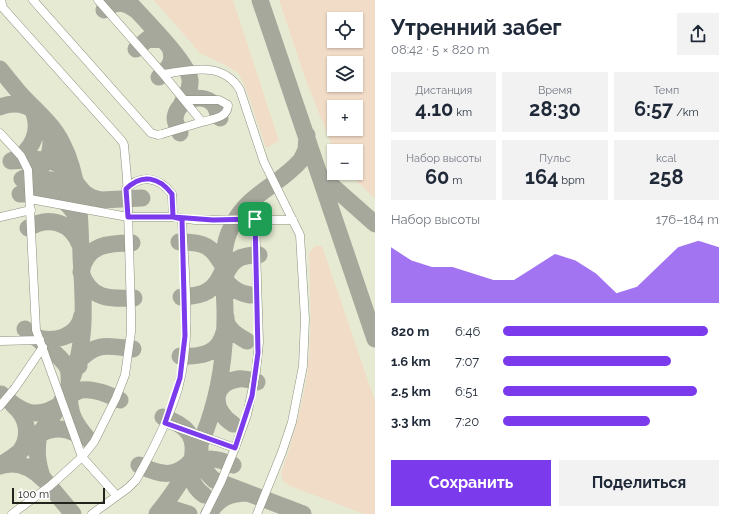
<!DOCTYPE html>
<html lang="ru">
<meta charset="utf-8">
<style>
body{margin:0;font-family:Raleway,sans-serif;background:#f2f2f3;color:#1f2937;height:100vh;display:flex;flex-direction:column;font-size:15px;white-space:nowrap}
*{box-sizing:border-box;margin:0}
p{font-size:13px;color:#747a83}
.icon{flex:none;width:22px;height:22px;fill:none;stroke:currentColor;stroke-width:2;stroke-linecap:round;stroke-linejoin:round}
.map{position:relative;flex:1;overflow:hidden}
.sheet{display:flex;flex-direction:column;background:#fff;width:360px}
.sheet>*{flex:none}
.tools{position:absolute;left:327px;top:12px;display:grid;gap:8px}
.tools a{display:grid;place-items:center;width:36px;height:36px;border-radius:0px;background:#fff;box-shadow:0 1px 3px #0004;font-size:20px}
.scale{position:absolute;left:12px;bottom:10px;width:93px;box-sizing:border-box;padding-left:4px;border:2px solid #22231d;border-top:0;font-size:11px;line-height:14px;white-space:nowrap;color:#22231d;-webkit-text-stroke:3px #fff;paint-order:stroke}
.pin{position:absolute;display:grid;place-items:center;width:34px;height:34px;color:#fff;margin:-17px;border-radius:8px;box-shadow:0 2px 6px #0006}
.round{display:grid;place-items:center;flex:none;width:42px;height:42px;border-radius:0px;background:#f2f2f3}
.summary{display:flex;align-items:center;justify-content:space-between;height:68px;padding:0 16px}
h1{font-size:22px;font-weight:700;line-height:30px}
.figures{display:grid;grid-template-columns:repeat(3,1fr);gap:6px;height:68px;padding:4px 16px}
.figures div{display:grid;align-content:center;border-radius:0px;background:#f2f2f3;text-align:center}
.figures b{font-size:20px;font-weight:700}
.figures small{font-size:11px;font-weight:400}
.figures p{font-size:11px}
.chart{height:112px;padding:8px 16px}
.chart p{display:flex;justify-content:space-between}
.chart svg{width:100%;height:72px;margin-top:4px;fill:#7c3aed;opacity:.7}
.primary-button{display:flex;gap:8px;margin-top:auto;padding:8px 16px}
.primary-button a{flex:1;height:46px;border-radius:0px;background:#7c3aed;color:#fff;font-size:16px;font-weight:700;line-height:46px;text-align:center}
.primary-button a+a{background:#f2f2f3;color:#1f2937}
ul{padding:0 16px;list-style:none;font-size:13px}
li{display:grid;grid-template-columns:64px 48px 1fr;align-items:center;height:30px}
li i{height:10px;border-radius:5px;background:#7c3aed}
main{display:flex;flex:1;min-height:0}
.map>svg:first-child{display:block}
.built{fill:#e6ead2;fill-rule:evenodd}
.green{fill:#f1dcc8;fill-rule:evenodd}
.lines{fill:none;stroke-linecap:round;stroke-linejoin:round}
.taxiway{stroke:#a6a89c;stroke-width:17}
.minor-casing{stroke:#8d9081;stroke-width:9}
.minor{stroke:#fff;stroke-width:8}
.route-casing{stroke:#fff;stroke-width:8}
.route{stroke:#7c3aed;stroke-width:5}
</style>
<main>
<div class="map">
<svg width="375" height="514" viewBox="0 0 375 514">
<rect width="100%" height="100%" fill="#f1f4e4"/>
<path class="built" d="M 0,0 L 375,0 L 375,514 L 0,514 ZM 334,19 L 356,19 L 356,41 L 334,41 ZM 334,63 L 356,63 L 356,85 L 334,85 ZM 334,107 L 356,107 L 356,129 L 334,129 ZM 334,151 L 356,151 L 356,173 L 334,173 Z"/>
<path class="green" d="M 154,0 L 233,0 L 279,141 L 266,148 L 246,89 L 239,74 L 229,67 L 200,53 Z
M 279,0 L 375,0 L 375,198 L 348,173 L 356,173 L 356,151 L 334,151 L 305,78 ZM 334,19 L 356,19 L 356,41 L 334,41 ZM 334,63 L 356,63 L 356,85 L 334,85 ZM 334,107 L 356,107 L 356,129 L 334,129 Z
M 315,246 L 322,246 L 375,401 L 375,514 L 364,514 L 290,486 L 283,481 L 281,474 C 292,441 302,409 307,374 C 313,334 310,293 309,253 Z"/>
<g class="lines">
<path class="taxiway" d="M 127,0 C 140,15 189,63 190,80 C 191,89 186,96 182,103
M 260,0 L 375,339
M 104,10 C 116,1 123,1 136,10
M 136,49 L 149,38 L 163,40
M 0,69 C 8,79 15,88 23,97 C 37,111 54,126 62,143 C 80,178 80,218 81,256 C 82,278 84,300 83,322 C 81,380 51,436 0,465
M 159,77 C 169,68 175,61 170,48
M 0,107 C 12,102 25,104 36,111
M 180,133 C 178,128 175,123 175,118 C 177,99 204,91 215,106 C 217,110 218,114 220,118
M 11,161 C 23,161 39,157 51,161 C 78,170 73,196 101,200
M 11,161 C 33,153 43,128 31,107
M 320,175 L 375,224
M 22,179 C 48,168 55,152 49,125
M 23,179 C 51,179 62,176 77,203
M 20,194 C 47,193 64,192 78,219
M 91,204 L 101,200 L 142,198
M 28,228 C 48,216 71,221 80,245
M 179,242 C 204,242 212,245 224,268 C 215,291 205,296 181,297
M 132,243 C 108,243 87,244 81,272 C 90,300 110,299 134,298
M 250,295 C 238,293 231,288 224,278 C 232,259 240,255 259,255
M 226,317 C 225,328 238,336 247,341
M 25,329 C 36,339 62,355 68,369 C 70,375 69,384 69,390 C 69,414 74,423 89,440
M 35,337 C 53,343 78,338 82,315
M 180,356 C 199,357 219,355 224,332
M 79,366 L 78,362 C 96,341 109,346 133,349
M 1,394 C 20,412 36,421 61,404 C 67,399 73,392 81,390 C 94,388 109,395 120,400
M 13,405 C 27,416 31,435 21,450
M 233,424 C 213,412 209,384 238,379 C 244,378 251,380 257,382
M 200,447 C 199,461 203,470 214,480 L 303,514
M 139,465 C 160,475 176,479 192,460 C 197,435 186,425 163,417
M 0,466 C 17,460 31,467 43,479
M 37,471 L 73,514
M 43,479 C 37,463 36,451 39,434 C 58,425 68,429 86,438
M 204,495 C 193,487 190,478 191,466 C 206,456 217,458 233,465
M 157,514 C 203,458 225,391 225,318 C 226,288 217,254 232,226 C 248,193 279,186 301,160 L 306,150 L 307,135
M 159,514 L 173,509 L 189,514
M 209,514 C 218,498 230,493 248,493"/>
<defs>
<path id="minor" d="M 1,0 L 3,8 L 122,141 L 124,145 L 127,178 L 131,311 L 131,332 L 125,375 L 116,398 L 94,442 L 82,457 L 50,486 L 12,514
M 33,0 L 151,133 L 158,135 L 162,134 L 202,122 L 163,74 L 98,0
M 163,74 C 192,70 223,61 240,90 L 264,162 L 300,235 L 305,319 L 303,366 L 292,422 L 282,452 L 257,514
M 185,100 L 219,100 L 228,105 C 228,118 212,119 202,122
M 0,133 L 21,156 L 28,170 L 36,330 L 82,457 L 117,496
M 126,189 C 141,174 159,177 172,194 L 173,217
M 30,199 L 128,217 L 173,217 L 195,220 L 293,220
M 0,217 L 31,210
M 0,341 L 40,340
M 0,406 L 15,388 L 43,347
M 165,423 L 235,448
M 92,514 L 128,488 L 136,480 C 152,452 168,421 178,389 C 193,335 184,274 182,219
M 205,514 L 221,482 L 235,448 L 247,415 L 256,372 L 259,342 L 255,219"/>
</defs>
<use href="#minor" class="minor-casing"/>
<use href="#minor" class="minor"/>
</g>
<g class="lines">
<defs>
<path id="route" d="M 255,219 L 213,220 L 173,217 L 128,217 L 126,189 C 142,173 159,177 172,194 L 173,217 L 182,219 L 185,336 L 180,378 L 165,423 L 235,448 L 252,396 L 258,353 L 255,219"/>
</defs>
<use href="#route" class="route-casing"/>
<use href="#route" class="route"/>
</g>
</svg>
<div class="tools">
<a><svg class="icon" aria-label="locate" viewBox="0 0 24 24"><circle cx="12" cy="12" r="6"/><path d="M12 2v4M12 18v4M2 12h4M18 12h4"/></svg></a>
<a><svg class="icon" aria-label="layers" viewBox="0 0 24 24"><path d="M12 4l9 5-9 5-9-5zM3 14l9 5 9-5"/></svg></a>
<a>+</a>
<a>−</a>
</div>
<div class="scale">100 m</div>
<div class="pin" style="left:255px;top:219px;background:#1e9e55"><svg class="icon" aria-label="arrive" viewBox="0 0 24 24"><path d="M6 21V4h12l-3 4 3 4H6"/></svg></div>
</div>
<section class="sheet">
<div class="summary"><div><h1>Утренний забег</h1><p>08:42 · 5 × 820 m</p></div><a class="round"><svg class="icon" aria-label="share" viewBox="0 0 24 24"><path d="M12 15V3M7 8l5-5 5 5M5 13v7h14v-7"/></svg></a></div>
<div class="figures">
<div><p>Дистанция</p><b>4.10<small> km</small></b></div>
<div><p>Время</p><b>28:30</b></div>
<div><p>Темп</p><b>6:57<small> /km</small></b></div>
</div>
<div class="figures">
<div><p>Набор высоты</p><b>60<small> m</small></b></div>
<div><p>Пульс</p><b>164<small> bpm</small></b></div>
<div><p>kcal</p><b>258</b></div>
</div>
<div class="chart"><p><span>Набор высоты</span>176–184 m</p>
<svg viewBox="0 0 160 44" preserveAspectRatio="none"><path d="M0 44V10L10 18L20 22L30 22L40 26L50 30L60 30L70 22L80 14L90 18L100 26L110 38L120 34L130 22L140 10L150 6L160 10V44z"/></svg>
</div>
<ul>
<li><b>820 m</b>6:46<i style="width:95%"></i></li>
<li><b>1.6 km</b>7:07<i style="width:78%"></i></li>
<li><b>2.5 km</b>6:51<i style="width:90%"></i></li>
<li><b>3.3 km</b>7:20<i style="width:68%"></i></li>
</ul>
<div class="primary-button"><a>Сохранить</a><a>Поделиться</a></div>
</section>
</main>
